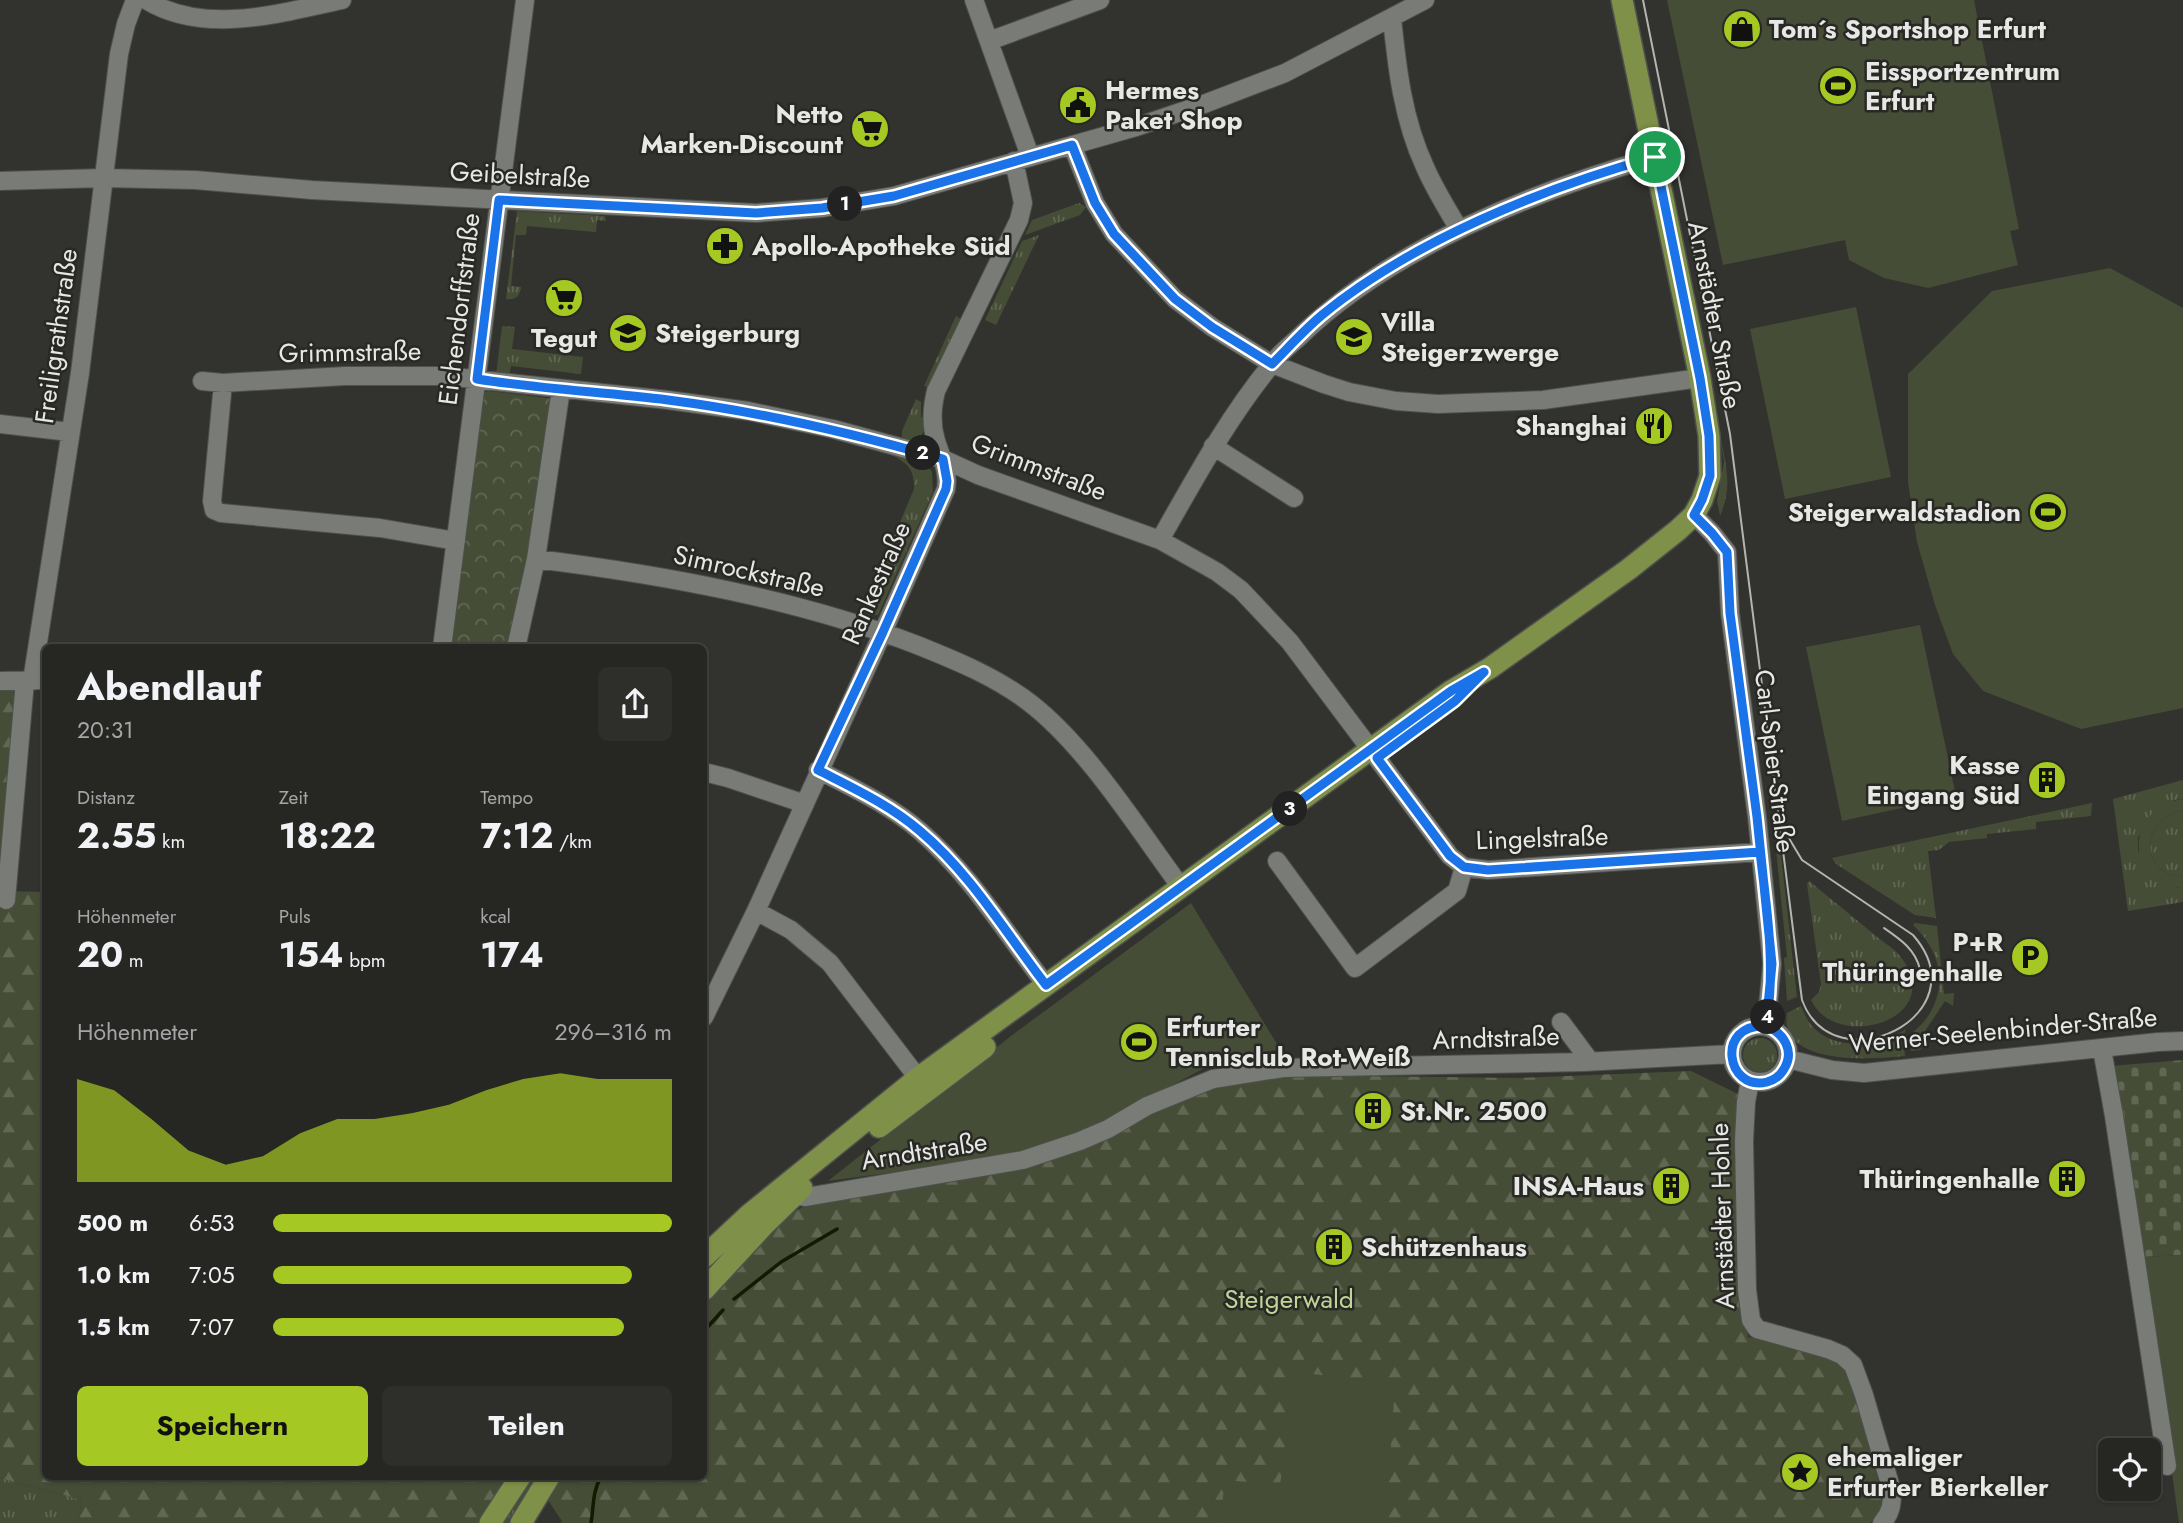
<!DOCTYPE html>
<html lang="de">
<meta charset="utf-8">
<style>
body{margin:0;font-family:Jost,sans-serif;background:#2e2e2b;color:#f1f3f6;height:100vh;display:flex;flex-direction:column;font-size:26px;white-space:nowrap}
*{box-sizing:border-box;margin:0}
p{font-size:23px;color:#a4a5a6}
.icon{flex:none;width:38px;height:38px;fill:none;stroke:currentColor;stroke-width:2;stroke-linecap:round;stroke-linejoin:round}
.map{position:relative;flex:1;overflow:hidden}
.side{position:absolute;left:42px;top:644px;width:665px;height:836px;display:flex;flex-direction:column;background:#262623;border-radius:10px;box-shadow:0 2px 5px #0004,0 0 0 2px #424341}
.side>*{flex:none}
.buttons{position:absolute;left:2098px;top:1438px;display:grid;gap:14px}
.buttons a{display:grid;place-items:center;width:63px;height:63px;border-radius:10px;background:#262623;box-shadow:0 2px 5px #0004,0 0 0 2px #424341;font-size:35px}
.pin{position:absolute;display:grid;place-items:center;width:60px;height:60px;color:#fff;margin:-30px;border:4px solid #fff;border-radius:50%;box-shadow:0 2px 7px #0007}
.km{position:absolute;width:35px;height:35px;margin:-18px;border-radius:50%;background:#222;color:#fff;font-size:19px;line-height:35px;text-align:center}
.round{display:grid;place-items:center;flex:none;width:74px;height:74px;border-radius:10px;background:#2e2e2b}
.headline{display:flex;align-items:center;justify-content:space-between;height:119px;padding:0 35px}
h1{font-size:38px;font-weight:700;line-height:52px}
.figures{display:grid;grid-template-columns:repeat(3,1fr);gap:10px;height:119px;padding:7px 35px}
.figures div{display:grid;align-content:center}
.figures b{font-size:35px;font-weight:700}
.figures small{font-size:19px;font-weight:400}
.figures p{font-size:19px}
.chart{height:196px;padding:14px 35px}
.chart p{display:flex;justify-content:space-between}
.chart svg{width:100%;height:126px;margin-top:7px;fill:#a5c822;opacity:.7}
.action{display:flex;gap:14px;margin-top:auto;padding:14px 35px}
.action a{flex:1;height:80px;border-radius:10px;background:#a5c822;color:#111;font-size:28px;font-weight:700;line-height:80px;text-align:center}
.action a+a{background:#2e2e2b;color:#f1f3f6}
ul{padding:0 35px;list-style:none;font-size:23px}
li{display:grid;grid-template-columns:112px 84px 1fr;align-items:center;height:52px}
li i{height:18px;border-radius:9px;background:#a5c822}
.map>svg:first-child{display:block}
.grass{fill:url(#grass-tufts)}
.forest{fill:url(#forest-firs)}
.cemetery{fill:url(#cemetery-stones)}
.park{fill:url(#park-crowns)}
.garden{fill:#464d36}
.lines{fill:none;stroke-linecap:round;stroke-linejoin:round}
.stream{stroke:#121a00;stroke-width:3.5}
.minor-casing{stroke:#4f504d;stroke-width:20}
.major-casing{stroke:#4f504d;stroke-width:24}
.minor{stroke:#797b76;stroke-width:18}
.major{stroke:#7f9048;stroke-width:21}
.tram{stroke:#b4b5b1;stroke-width:2}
.route-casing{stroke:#fff;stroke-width:14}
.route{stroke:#1a73e8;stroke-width:9}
.labels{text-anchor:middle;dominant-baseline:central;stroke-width:5;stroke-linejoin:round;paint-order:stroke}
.poi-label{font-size:26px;font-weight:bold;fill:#e7e8e5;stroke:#282925;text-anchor:start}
.street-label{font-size:26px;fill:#e7e8e5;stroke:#282925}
.park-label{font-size:26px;fill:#c1d495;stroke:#282925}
</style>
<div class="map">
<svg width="2183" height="1523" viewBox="0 0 2183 1523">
<defs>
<pattern id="grass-tufts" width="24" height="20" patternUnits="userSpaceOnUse" patternTransform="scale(1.75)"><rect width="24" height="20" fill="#464d36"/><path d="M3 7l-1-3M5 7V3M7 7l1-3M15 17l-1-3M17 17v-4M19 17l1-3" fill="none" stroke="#616753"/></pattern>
<pattern id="forest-firs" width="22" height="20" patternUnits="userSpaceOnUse" patternTransform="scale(1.75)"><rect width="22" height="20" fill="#464d36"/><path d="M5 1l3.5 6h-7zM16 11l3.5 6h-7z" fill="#616753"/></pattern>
<pattern id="cemetery-stones" width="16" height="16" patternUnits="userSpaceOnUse" patternTransform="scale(1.75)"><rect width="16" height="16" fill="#464d36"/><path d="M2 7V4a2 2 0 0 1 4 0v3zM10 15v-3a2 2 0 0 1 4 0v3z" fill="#616753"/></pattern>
<pattern id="park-crowns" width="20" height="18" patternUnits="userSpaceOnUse" patternTransform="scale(1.75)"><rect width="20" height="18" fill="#464d36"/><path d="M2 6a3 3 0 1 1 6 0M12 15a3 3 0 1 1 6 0" fill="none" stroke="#616753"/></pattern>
</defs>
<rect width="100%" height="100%" fill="#32332f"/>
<path class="grass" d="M 1079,203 L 1086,207 L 1080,215 L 1025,235 L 1032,220 Z
M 517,211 L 605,216 L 606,221 L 597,220 L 596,232 L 527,226 L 526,235 L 516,235 L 511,286 L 521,287 C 520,297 515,300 506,299 Z
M 1039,235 L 996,325 L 985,320 L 1022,241 Z
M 956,316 L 961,319 L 929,388 L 924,386 Z
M 502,326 L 515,327 L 512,349 L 583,357 L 581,374 L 511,366 L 509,376 L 496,375 Z
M 916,399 L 921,402 L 921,417 L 924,418 L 924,430 L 921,437 L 909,440 L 902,437 L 902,431 Z
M 1720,434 C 1726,467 1733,485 1720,516 L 1717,501 L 1724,462 Z
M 883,450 L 926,464 L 932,472 L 933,492 L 878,615 L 865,616 L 863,619 L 855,616 L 862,612 L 914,489 C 915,464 902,461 883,450 Z
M 2183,780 L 2183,799 L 2175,800 L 2138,837 L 2138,851 L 2176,888 L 2183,888 L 2183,902 L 2128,911 L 2113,799 Z
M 2092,803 L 2091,816 L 2036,822 L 2036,829 L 1987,834 L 1987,838 L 1949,842 L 1939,850 L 1928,851 L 1936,918 L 1915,915 L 1836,864 L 1832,858 Z
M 2183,810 L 2183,877 C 2139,875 2140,818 2183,810 Z
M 1778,829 L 1797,997 L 1787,1001 L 1784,958 L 1787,957 L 1774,830 Z
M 1809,881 C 1831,899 1853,917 1875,935 C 1884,943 1897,950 1903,960 C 1945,1021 1835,1052 1811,1000 L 1819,992 L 1821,984 L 1807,884 Z
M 1915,923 L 1937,926 L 1944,994 L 1954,993 L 1953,1006 L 1945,1001 L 1923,1034 L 1930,1039 L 1920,1050 L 1911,1051 C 1909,1030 1915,1033 1926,1019 C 1949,987 1941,951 1913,925 Z
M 1801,1006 C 1804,1012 1807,1021 1812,1026 C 1834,1052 1881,1046 1906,1029 L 1903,1038 L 1905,1056 C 1874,1059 1779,1067 1787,1013 Z
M1743 1055a17 17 0 1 1 34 0a17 17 0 1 1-34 0Z
M 531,1477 L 539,1477 L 511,1523 L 505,1523 L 505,1517 Z
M 0,1478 L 82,1500 L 77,1523 L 0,1523 Z"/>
<path class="forest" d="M 0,687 L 21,687 L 3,891 L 45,892 L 46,1477 L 505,1477 L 479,1523 L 77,1523 L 82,1500 L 0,1478 Z
M 1691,1071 L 1740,1095 L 1744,1300 L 1748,1337 L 1782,1344 L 1844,1363 C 1867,1409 1874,1462 1884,1512 L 1870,1523 L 561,1523 L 562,1521 L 546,1497 L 559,1477 L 704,1477 L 704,1301 L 785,1216 L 811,1203 L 973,1177 L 1215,1084 L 1277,1075 L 1517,1078 Z"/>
<path class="cemetery" d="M 2183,1060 L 2183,1255 L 2142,1257 L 2111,1066 Z"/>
<path class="park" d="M 489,391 L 555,399 L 531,557 L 511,647 L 449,648 L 480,393 Z"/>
<path class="garden" d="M 1667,0 L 1974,0 L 2019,229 L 2010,231 L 2018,265 L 1928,288 L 1884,278 L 1849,260 L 1845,240 L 1723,265 Z
M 2110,268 L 2183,308 L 2183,708 L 2081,729 L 1983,691 L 1953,654 L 1935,605 L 1917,542 L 1908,482 L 1908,374 L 1992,291 Z
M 1856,307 L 1891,477 L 1785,499 L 1750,329 Z
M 1920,625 L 1956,796 L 1842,821 L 1806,647 Z
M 2183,799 L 2183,810 C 2140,818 2139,875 2183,877 L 2183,888 C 2127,888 2121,809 2183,799 Z
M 1191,903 L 1280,1049 L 1215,1062 L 1095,1128 L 1067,1139 L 978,1161 L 828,1181 L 1011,1036 Z
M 2183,1255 L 2183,1523 L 2179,1523 L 2142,1257 Z
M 1296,1372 L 1395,1384 L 1386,1519 L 1407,1523 L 1220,1523 L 1225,1480 L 1280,1485 Z"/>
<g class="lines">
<path class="stream" d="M 734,1299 L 781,1262 L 837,1229
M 704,1331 L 723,1310
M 591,1523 C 594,1506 592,1492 601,1477"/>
<defs>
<path id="minor" d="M 146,0 C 205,36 280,13 342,0
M 974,0 L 1030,156
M 1392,18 C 1397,68 1403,120 1425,167 C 1434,188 1447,209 1459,229
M 989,41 L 1100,0
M 1072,145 L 1095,203 L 1114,234 L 1175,299 L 1212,327 L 1272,364 L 1324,384 L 1349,392 L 1396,401 L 1438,404 L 1543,400 L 1700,378
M 0,181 L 103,178 L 195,180 L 312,190 L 756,213 L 822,208 L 894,196 L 1136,127 L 1204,104 L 1285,73 L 1425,0
M 202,381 L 223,383 L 345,376 L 445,376 L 668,400 L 748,411 L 833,429 L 943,459 L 978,475 L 1160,540 L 1217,572 L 1241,590 L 1290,642 L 1371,750
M 223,383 L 212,501 L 214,510 L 221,513 L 380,528 L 456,541
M 0,424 L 70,432
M 1213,446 L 1294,498
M 1694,515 L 1712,533 L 1727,552 L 1730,613 L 1757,817 L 1772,964 L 1766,1026
M 1160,540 C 1194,480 1227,419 1271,365 C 1278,355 1288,347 1297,339 C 1389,249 1533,191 1655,157
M 536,559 C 665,575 796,599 917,645 C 957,661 996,677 1030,703 C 1087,747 1138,829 1181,887
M 442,648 L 525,0
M 516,648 L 536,559 L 561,389
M 0,681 L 46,680
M 32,681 L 80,373 L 119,54 L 126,24 L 135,0
M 1377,758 L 1450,856 L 1464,867 L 1488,870 L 1760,852
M 818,770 C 853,788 890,805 920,831 C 971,875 1005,932 1046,985
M 704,772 L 728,778 L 805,804
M 1277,861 L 1355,968 L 1457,891 L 1464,867
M 6,900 L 25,681
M 756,911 L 791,930 L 830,963 L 918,1078
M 704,1017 L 756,911 L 883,632 L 946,489 C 949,471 941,457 936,441 C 931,425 932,407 936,391 L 1019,220 L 1023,203 L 1014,161
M 1561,1022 L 1590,1061
M1732 1054a28 28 0 1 1 56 0a28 28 0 1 1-56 0Z
M 2102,1049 L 2114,1116 L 2167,1466
M 1788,1059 L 1832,1070 L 1864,1073 L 2158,1042 L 2183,1041
M 1750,1081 L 1746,1102 L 1744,1141 L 1747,1290 L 1751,1320 L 1757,1329 L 1828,1349 L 1842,1355 L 1853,1365 L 1864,1395 L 1892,1491 C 1892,1505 1891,1513 1882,1523
M 789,1191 L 793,1195 L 806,1197 L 1023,1160 L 1080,1141 L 1108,1129 L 1147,1106 L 1213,1079 L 1283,1068 L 1584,1062 L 1731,1054"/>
<path id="major" d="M 879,1127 L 985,1047
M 704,1257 L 750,1214 L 918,1078 L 1451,691 L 1490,668 L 1629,569 L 1678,530 L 1694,515 L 1702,500 L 1710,476 L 1709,436 L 1700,378 L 1622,0
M 704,1290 L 764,1225 L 802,1188
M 490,1523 L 520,1477
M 521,1523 L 549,1477"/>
</defs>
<use href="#minor" class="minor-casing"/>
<use href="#major" class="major-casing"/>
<use href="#minor" class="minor"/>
<use href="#major" class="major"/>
<path class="tram" d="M 1643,0 L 1730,434 L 1802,1000 C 1834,1087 1983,1015 1913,935 L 1802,860 L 1790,840 L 1786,827
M 1884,928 C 1900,939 1915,949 1920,969"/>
</g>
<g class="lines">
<defs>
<path id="route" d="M 1655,157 C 1543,188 1412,241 1322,315 C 1304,330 1288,348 1272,364 L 1212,327 L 1175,299 L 1114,234 L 1095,203 L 1072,145 L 894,196 L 822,208 L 756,213 L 499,200 L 477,379 C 540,389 604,392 668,400 C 762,412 852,433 943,459 L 947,481 L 946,489 L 883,632 L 818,770 C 853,788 890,805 920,831 C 971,874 1005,932 1046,985 L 1451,691 L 1484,672 L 1455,701 L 1377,758 L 1450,856 L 1464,867 L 1488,870 L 1760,852 C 1767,910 1776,968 1766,1026 C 1715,1023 1726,1092 1767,1082 C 1774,1080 1780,1076 1784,1069 C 1795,1051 1784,1033 1766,1026 L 1772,964 L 1757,817 L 1730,613 L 1727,552 L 1712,533 L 1694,515 L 1702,500 L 1710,476 L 1709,436 L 1700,378 L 1655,157"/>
</defs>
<use href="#route" class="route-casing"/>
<use href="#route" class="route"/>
</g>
<defs>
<symbol id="shop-disc" viewBox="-11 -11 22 22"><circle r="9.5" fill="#a5c822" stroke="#282925"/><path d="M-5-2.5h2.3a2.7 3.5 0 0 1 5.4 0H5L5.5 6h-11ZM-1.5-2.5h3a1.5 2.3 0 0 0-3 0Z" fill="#111"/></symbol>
<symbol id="stadium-disc" viewBox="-11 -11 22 22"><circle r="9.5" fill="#a5c822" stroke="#282925"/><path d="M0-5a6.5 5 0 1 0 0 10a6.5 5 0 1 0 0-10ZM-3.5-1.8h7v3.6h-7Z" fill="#111"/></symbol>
<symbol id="civic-disc" viewBox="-11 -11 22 22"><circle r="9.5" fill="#a5c822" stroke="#282925"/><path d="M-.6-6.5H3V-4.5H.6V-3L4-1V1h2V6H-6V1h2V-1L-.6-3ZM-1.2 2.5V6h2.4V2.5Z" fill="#111"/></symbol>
<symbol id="supermarket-disc" viewBox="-11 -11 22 22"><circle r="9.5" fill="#a5c822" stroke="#282925"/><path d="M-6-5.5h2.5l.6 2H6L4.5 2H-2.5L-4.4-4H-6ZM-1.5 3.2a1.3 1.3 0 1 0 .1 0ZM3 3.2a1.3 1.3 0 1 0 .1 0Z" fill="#111"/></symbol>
<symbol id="pharmacy-disc" viewBox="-11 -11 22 22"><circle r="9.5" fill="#a5c822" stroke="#282925"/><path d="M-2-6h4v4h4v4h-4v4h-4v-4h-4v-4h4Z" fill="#111"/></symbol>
<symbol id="school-disc" viewBox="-11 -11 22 22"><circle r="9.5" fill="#a5c822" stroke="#282925"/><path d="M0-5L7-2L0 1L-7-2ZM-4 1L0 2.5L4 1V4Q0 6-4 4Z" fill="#111"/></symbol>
<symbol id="restaurant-disc" viewBox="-11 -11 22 22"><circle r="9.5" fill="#a5c822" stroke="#282925"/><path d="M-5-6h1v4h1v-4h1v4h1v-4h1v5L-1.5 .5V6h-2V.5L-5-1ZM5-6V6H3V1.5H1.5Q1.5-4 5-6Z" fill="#111"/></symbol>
<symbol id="building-disc" viewBox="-11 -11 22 22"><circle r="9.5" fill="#a5c822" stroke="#282925"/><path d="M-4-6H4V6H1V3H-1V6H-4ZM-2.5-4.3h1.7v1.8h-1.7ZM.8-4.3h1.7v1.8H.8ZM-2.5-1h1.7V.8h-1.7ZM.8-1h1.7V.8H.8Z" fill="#111"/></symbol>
<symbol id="parking-disc" viewBox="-11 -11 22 22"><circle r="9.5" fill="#a5c822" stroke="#282925"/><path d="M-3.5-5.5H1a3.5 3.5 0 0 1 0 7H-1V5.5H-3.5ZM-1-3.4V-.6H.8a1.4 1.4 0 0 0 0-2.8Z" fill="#111"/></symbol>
<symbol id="sight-disc" viewBox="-11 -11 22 22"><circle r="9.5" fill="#a5c822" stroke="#282925"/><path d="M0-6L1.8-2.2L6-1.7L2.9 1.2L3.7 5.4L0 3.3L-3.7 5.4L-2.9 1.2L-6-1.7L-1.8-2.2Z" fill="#111"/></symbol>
</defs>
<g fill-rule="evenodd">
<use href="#shop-disc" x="1720" y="7" width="44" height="44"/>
<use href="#stadium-disc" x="1816" y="64" width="44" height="44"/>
<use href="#civic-disc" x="1056" y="83" width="44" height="44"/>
<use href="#supermarket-disc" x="848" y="107" width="44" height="44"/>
<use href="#pharmacy-disc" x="703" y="224" width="44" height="44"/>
<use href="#supermarket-disc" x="542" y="276" width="44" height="44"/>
<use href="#school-disc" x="606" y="311" width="44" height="44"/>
<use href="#school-disc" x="1332" y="315" width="44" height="44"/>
<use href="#restaurant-disc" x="1632" y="404" width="44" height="44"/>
<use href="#stadium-disc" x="2026" y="490" width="44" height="44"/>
<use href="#building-disc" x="2025" y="758" width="44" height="44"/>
<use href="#parking-disc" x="2008" y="935" width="44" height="44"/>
<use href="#stadium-disc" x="1117" y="1020" width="44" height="44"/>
<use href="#building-disc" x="1351" y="1089" width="44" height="44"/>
<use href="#building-disc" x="2045" y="1157" width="44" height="44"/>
<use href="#building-disc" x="1649" y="1164" width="44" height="44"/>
<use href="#building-disc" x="1312" y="1225" width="44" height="44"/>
<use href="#sight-disc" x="1778" y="1450" width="44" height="44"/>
</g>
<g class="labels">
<g class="poi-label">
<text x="1769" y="29">Tom´s Sportshop Erfurt</text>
<text x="1865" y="71">Eissportzentrum<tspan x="1865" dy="30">Erfurt</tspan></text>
<text x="1105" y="90">Hermes<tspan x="1105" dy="30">Paket Shop</tspan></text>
<text x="843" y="114" text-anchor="end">Netto<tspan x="843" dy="30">Marken-Discount</tspan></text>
<text x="752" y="246">Apollo-Apotheke Süd</text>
<text x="1381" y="322">Villa<tspan x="1381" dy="30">Steigerzwerge</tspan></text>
<text x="655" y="333">Steigerburg</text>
<text x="564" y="338" text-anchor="middle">Tegut</text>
<text x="1627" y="426" text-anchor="end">Shanghai</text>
<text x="2021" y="512" text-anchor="end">Steigerwaldstadion</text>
<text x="2020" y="765" text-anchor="end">Kasse<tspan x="2020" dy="30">Eingang Süd</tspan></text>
<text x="2003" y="942" text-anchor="end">P+R<tspan x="2003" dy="30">Thüringenhalle</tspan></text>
<text x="1166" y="1027">Erfurter<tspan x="1166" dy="30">Tennisclub Rot-Weiß</tspan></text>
<text x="1400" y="1111">St.Nr. 2500</text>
<text x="2040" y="1179" text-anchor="end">Thüringenhalle</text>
<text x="1644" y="1186" text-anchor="end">INSA-Haus</text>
<text x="1361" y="1247">Schützenhaus</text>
<text x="1827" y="1457">ehemaliger<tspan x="1827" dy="30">Erfurter Bierkeller</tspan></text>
</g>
<g class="street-label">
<text transform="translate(520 175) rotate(3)">Geibelstraße</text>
<text transform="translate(459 309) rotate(-83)">Eichendorffstraße</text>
<text transform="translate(1715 315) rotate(79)">Arnstädter Straße</text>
<text transform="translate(56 336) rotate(-82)">Freiligrathstraße</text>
<text transform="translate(350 352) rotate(-1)">Grimmstraße</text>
<text transform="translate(1039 467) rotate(21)">Grimmstraße</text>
<text transform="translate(749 571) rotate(13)">Simrockstraße</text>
<text transform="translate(876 583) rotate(-66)">Rankestraße</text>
<text transform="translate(1775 761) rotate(83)">Carl-Spier-Straße</text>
<text transform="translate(1542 838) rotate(-2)">Lingelstraße</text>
<text transform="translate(2003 1030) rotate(-5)">Werner-Seelenbinder-Straße</text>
<text transform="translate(1496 1038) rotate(-2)">Arndtstraße</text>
<text transform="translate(924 1151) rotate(-9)">Arndtstraße</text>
<text transform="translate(1722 1216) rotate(-92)">Arnstädter Hohle</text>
</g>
<g class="park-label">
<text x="1289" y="1299">Steigerwald</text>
</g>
</g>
</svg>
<div class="buttons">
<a><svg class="icon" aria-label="locate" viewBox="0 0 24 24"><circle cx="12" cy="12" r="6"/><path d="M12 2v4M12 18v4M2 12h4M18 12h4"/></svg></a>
</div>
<div class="pin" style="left:1655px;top:157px;background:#1e9e55"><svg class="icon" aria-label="arrive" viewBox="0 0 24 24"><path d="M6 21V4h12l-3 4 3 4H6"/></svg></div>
<b class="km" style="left:845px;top:204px">1</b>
<b class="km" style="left:923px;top:453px">2</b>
<b class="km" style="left:1290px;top:809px">3</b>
<b class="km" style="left:1768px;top:1017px">4</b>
<section class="side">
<div class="headline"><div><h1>Abendlauf</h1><p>20:31</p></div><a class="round"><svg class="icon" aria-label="share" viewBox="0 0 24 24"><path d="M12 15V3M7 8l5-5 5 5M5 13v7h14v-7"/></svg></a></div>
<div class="figures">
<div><p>Distanz</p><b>2.55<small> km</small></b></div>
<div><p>Zeit</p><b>18:22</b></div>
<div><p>Tempo</p><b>7:12<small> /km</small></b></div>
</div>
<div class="figures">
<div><p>Höhenmeter</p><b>20<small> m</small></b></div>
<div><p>Puls</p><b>154<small> bpm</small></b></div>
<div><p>kcal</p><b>174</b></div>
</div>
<div class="chart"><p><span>Höhenmeter</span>296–316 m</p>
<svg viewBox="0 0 160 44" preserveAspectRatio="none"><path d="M0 44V8L10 12L20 22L30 33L40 38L50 35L60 27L70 22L80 22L90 20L100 17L110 12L120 8L130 6L140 8L150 8L160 8V44z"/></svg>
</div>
<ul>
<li><b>500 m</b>6:53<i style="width:100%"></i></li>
<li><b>1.0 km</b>7:05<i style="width:90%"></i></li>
<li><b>1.5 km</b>7:07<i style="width:88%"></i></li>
</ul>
<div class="action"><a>Speichern</a><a>Teilen</a></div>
</section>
</div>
